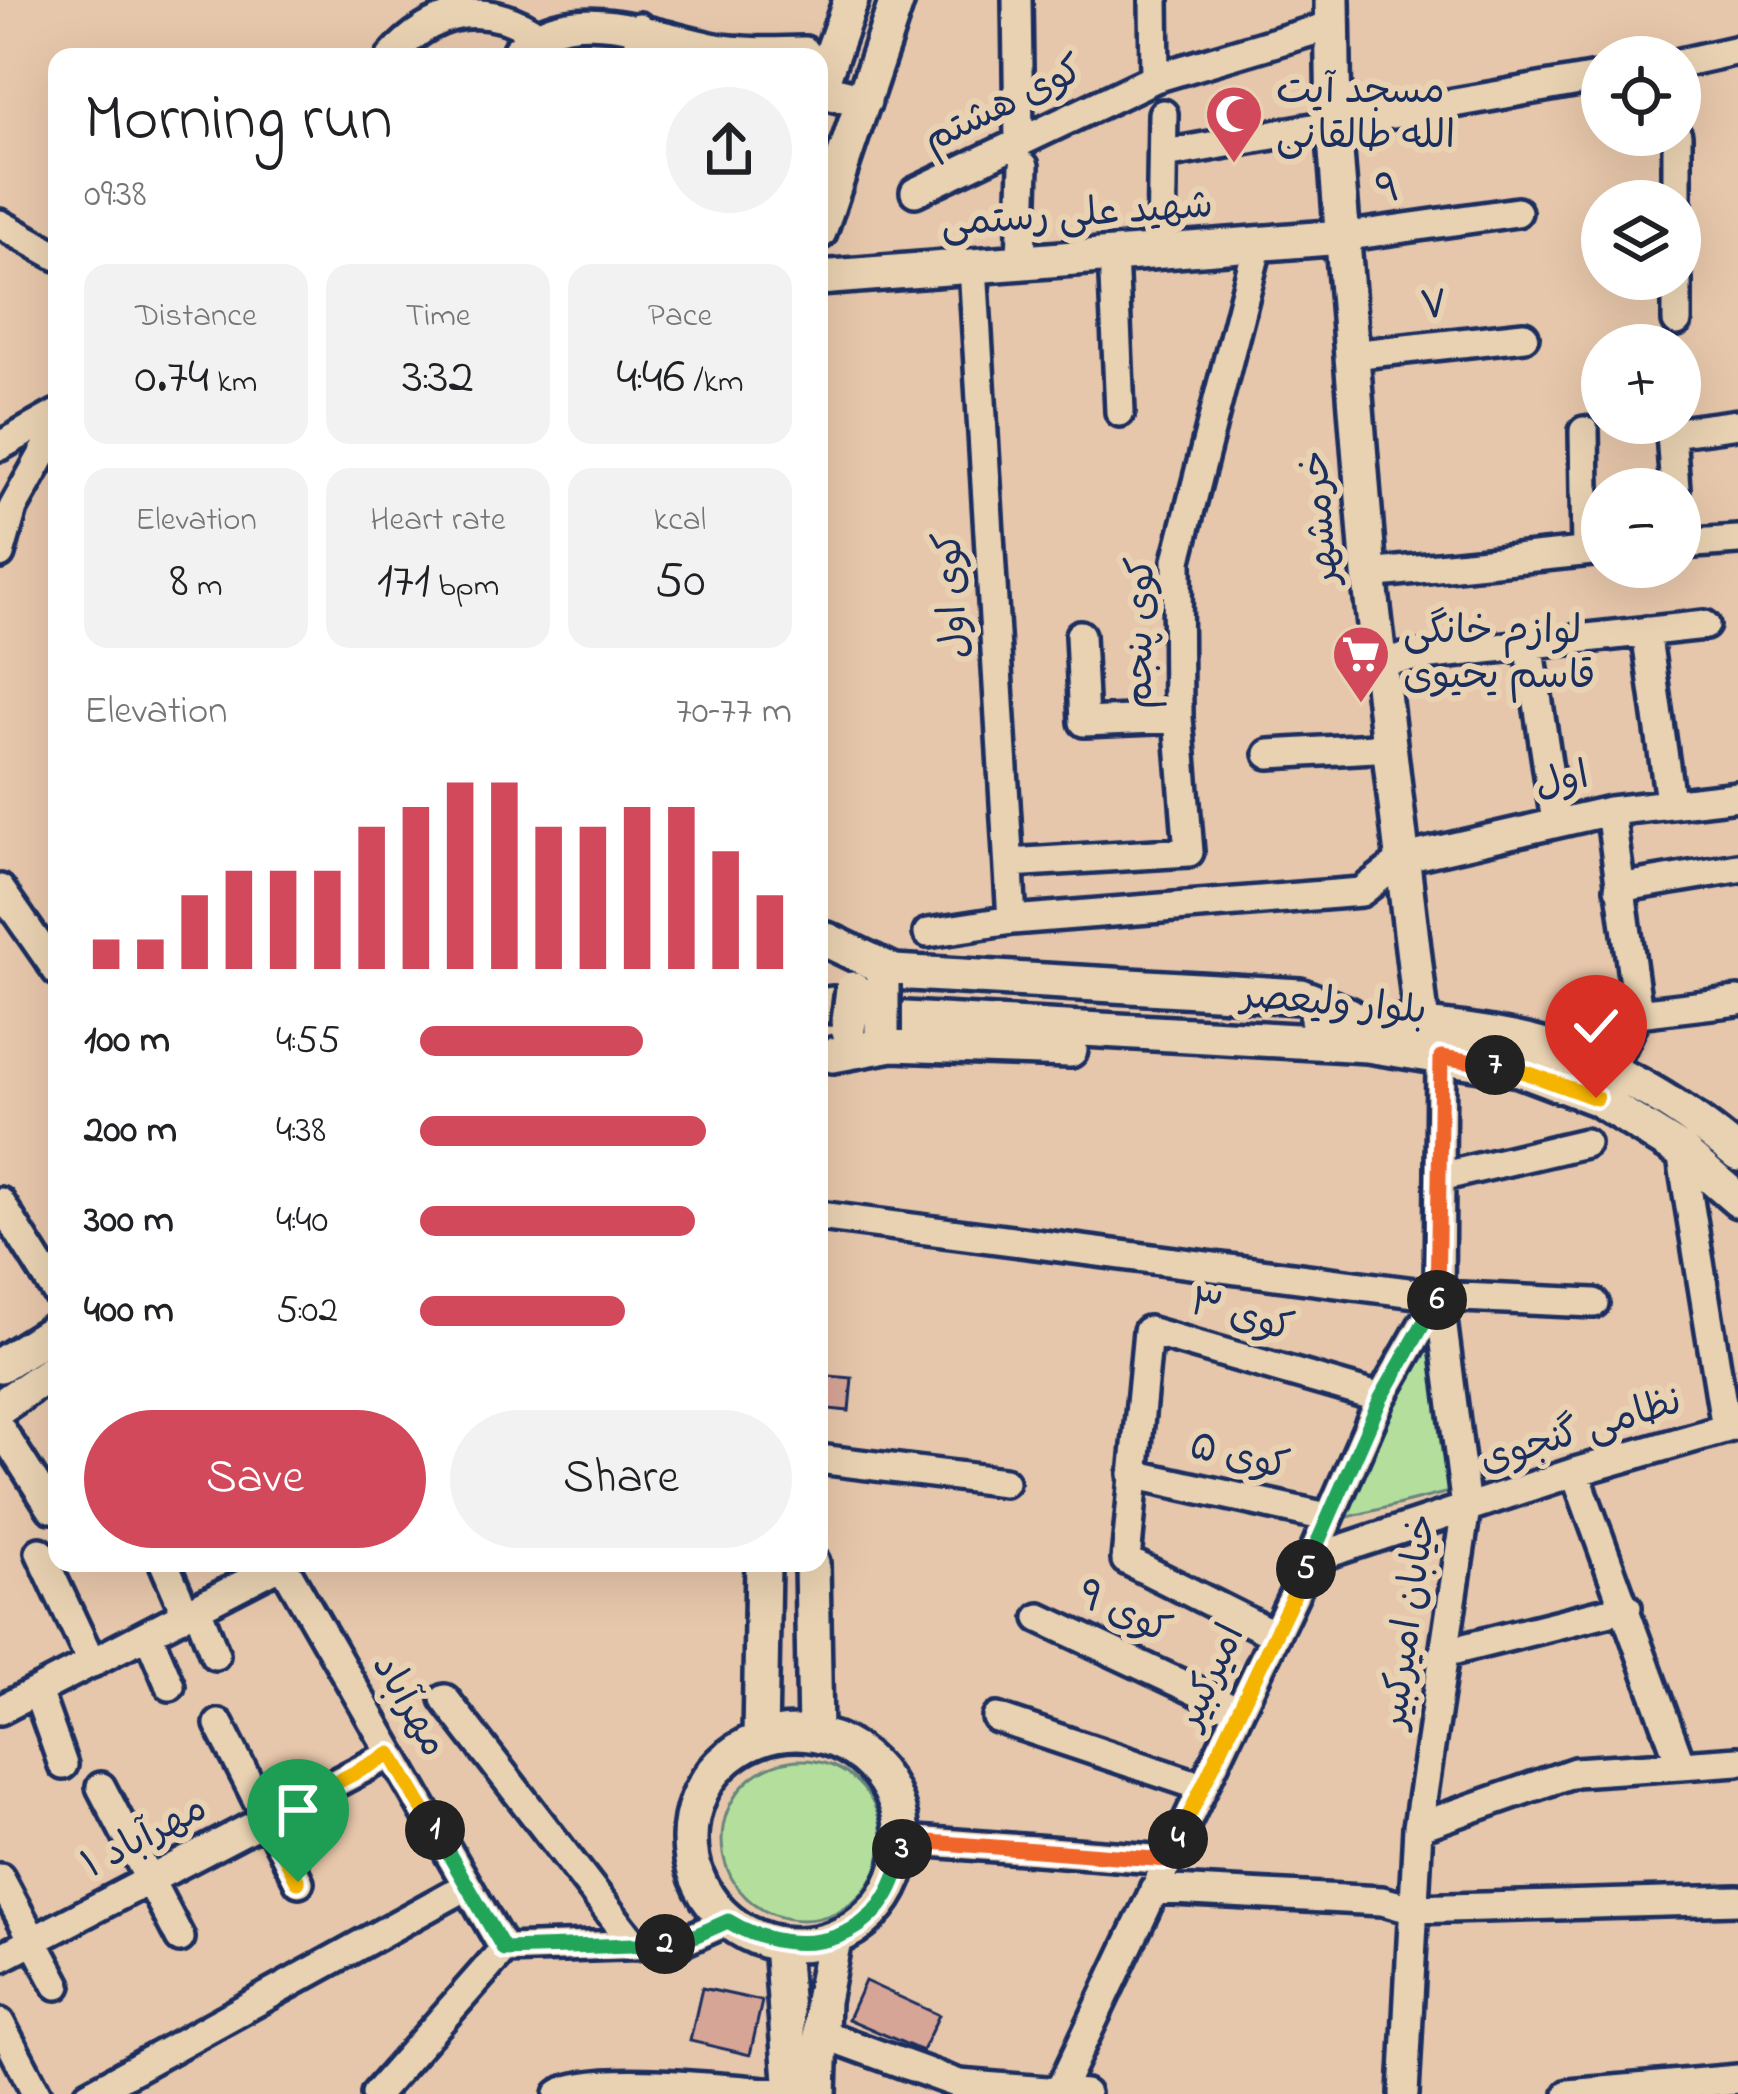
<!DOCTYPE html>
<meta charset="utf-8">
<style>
body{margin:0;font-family:"Indie Flower","Playpen Sans Arabic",sans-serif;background:#f2f2f2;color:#202124;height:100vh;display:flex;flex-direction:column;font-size:45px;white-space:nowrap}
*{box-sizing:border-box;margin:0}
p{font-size:39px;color:#757577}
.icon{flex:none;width:66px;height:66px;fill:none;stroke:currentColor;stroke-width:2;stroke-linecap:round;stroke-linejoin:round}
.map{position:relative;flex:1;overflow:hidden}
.panel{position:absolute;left:48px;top:48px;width:780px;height:1524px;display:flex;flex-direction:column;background:#fff;border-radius:24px;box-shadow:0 12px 48px #0002}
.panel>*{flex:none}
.controls{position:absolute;left:1581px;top:36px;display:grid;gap:24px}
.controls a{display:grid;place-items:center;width:120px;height:120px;border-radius:50%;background:#fff;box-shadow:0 12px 48px #0002;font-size:60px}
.pin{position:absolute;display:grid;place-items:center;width:102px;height:102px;color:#fff;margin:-123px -51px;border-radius:50% 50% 50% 0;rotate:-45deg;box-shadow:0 0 12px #0007}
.pin .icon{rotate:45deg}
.km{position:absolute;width:60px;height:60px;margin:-30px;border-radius:50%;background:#222;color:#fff;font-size:33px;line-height:60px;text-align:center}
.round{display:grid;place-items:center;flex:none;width:126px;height:126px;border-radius:63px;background:#f2f2f2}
.overview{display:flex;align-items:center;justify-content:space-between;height:204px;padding:0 36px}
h1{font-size:66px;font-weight:600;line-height:90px}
.metrics{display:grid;grid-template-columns:repeat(3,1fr);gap:18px;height:204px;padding:12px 36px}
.metrics div{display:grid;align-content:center;border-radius:24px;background:#f2f2f2;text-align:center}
.metrics b{font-size:51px;font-weight:600}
.metrics small{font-size:33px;font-weight:400}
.metrics p{font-size:33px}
.chart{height:336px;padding:24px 36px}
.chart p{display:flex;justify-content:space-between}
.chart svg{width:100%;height:216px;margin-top:12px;stroke:#d1495b;stroke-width:6}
.action{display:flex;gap:24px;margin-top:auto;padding:24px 36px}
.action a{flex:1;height:138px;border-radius:72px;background:#d1495b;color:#fff;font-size:48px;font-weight:600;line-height:138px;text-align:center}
.action a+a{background:#f2f2f2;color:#202124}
ul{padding:0 36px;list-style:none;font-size:39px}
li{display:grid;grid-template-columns:192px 144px 1fr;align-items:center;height:90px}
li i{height:30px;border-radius:15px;background:#d1495b}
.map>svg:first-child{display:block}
.green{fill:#b3de9c;stroke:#67867d;stroke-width:3}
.building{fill:#d7a596;stroke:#1b2f5e;stroke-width:3}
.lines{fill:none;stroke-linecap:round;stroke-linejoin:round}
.minor-casing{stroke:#1b2f5e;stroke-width:36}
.major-casing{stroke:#1b2f5e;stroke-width:42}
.minor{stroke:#e9d2b2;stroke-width:27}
.major{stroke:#e9d2b2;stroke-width:33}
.major-bridge-casing{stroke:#1b2f5e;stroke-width:42;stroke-linecap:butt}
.major-bridge{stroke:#e9d2b2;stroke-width:33}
.split-1-casing{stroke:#fff;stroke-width:24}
.split-2-casing{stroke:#fff;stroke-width:24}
.split-3-casing{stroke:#fff;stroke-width:24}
.split-4-casing{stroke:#fff;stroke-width:24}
.split-5-casing{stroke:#fff;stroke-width:24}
.split-6-casing{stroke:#fff;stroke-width:24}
.split-7-casing{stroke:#fff;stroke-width:24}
.split-8-casing{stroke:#fff;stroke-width:24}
.split-1{stroke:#f5b400;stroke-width:15}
.split-2{stroke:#22a559;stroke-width:15}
.split-3{stroke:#22a559;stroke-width:15}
.split-4{stroke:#f0652b;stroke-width:15}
.split-5{stroke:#f5b400;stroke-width:15}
.split-6{stroke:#22a559;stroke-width:15}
.split-7{stroke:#f0652b;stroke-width:15}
.split-8{stroke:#f5b400;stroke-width:15}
.labels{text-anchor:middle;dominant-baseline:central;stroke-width:12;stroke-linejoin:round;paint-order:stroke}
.poi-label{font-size:39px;fill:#1b2f5e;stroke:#e9d2b2;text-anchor:start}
.street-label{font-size:39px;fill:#1b2f5e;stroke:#e9d2b2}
</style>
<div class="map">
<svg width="1738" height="2094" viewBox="0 0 1738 2094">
<rect width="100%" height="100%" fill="#e7c7ab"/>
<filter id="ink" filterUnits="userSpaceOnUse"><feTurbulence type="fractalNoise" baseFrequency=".00833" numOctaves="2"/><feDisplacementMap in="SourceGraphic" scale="24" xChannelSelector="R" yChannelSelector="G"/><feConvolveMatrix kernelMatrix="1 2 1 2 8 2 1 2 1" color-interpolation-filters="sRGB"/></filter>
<g filter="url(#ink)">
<path class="green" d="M 1429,1328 L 1449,1492 L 1340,1519 Z
M722 1840a80 80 0 1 1 160 0a80 80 0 1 1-160 0Z"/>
<path class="building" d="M 819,1375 L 852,1378 L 849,1411 L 819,1408 Z
M 865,1981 L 939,2015 L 922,2051 L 848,2019 Z
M 702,1988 L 762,2001 L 750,2055 L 690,2041 Z"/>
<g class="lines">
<defs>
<path id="minor" d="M 1017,0 L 1019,140
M 1154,0 L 1155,78
M 391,57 C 432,11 481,0 533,32
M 517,57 L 517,50 C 569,0 646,33 711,47 C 741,53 774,52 805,51
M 637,57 L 639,27
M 1680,63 L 1738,50
M 1677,135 L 1677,201
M 1165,154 L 1602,77
M 915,192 L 1155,78 L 1333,25
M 0,224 L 57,256
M 1342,237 L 1517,212
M 1161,251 L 1163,114
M 1113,255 L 1120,412
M 1021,262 L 1024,166
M 973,266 L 1012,920
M 1677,279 L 1677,321
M 1351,355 L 1524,336
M 1584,431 L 1586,551
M 0,446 L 57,414
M 1675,489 L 1671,433 L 1738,424
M 1680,544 L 1738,540
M 0,554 L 13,508 L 57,429
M 1369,574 L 1602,550
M 1646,631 L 1670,801
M 1080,635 L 1084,722 L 1178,718
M 1529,643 L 1556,822
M 1378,661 L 1705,625
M 1269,754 L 1392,747
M 1610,811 L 1638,1013 L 1612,1067
M 1009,863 L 1189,852 L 1178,718 L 1177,560 L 1258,244
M 1619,888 L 1738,868
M 0,889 L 57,971
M 928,933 L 1012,920 L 1361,892 L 1405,858 L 1610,811 L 1738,796
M 1638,1013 L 1738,1001
M 1681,1151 L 1726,1428
M 1440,1177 L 1585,1143
M 0,1202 L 57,1293
M 819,1216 L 1439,1296 L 1594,1303
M 0,1428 L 51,1508
M 819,1459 L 1004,1482
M 1133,1474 L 1327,1517
M 40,1552 L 92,1663
M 1311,1559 L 1575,1472 L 1738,1425
M 164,1563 L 186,1614
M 282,1563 L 504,1949
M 197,1608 L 215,1655
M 1040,1618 L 1239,1711
M 148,1634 L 170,1686
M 1275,1635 L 1126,1560 L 1148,1331 L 1381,1398
M 1448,1652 L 1627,1607
M 37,1691 L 63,1765
M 445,1699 L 635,1945
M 0,1710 L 282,1564
M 997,1718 L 1203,1787
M 219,1724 L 299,1882
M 1681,1765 L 1738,1761
M 101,1787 L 180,1938
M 1418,1827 L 1575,1772 L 1681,1765 L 1575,1472
M 903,1840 L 1168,1860
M 0,1878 L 57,1985
M 1154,1889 L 1382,1901 L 1411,1909 L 1738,1900
M 0,1958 L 391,1754
M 0,2023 L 37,2094
M 822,2034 L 959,2084 L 1085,2094
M 89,2094 L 467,1886
M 376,2094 L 504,1949 L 679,1943 L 728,1921
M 559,2094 C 593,2072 746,2091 791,2094
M 1058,2094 L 1311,1559 L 1381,1398 L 1439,1296
M 1404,2094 L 1418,1827 L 1466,1508 L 1439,1296 L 1441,1056
M 1569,2094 L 1738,2079"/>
<path id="major" d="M 851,0 L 819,90 L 864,101
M 1332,0 L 1334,126 L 1369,574 L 1422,1025
M 819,232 L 897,0
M 819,278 L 1342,237
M 827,940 L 894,972 L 1300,996 L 1349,1015
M 819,1006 L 833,1004
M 887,1018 L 1367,1045 L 1519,1069 L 1596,1098 L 1681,1151 L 1738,1200
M 1317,1019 C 1493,1028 1597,1036 1738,1154
M 833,1055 L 892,1044 L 1070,1050
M 0,1365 L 57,1329
M 0,1407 L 57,1368
M 812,1563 L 815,1734
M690 1839a106 106 0 1 1 212 0a106 106 0 1 1-212 0Z
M 760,1738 L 763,1563
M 781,1944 L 792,2094
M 819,2094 L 822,2001 L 834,1939"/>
</defs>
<use href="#minor" class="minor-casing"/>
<use href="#major" class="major-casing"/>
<use href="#minor" class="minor"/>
<use href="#major" class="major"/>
<defs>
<path id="major-bridge" d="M 848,1029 L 853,989
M 882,1032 L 882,984"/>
</defs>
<use href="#major-bridge" class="major-bridge-casing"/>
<use href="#major-bridge" class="major-bridge"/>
</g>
</g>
<g class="lines" filter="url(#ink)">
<defs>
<path id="split-1" d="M 298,1882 L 266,1819 L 391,1754 L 435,1830"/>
<path id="split-2" d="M 435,1830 L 504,1949 L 665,1944"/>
<path id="split-3" d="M 665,1944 L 679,1943 L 728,1921 C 799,1965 891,1942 902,1849"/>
<path id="split-4" d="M 902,1849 L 903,1840 L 1168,1860 L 1178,1839"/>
<path id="split-5" d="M 1178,1839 L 1306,1569"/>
<path id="split-6" d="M 1306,1569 L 1381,1398 L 1437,1300"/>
<path id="split-7" d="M 1437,1300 L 1441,1057 L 1495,1065"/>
<path id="split-8" d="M 1495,1065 L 1519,1070 L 1596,1098"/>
</defs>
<use href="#split-1" class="split-1-casing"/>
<use href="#split-2" class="split-2-casing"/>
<use href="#split-3" class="split-3-casing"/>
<use href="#split-4" class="split-4-casing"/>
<use href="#split-5" class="split-5-casing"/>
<use href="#split-6" class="split-6-casing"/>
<use href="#split-7" class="split-7-casing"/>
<use href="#split-8" class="split-8-casing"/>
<use href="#split-1" class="split-1"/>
<use href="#split-2" class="split-2"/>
<use href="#split-3" class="split-3"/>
<use href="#split-4" class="split-4"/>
<use href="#split-5" class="split-5"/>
<use href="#split-6" class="split-6"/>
<use href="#split-7" class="split-7"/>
<use href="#split-8" class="split-8"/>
</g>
<defs>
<symbol id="mosque-pin" viewBox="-11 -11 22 30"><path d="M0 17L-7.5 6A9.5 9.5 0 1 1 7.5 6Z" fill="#d1495b" stroke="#e9d2b2"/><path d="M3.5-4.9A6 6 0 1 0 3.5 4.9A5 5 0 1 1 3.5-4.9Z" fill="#fff"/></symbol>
<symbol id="supermarket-pin" viewBox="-11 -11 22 30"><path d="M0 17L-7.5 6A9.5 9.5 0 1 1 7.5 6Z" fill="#d1495b" stroke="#e9d2b2"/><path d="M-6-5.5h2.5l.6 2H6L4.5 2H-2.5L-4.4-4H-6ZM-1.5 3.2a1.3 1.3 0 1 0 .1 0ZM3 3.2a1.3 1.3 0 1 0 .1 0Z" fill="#fff"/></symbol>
</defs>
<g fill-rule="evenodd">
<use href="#mosque-pin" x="1201" y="81" width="66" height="90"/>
<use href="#supermarket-pin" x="1328" y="621" width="66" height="90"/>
</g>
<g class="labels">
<g class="poi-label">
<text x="1276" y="92">مسجد آیت<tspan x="1276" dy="45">الله طالقانی</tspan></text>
<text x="1403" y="632">لوازم خانگی<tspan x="1403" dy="45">قاسم یحیوی</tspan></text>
</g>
<g class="street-label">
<text transform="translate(1004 106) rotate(-26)">کوی هشتم</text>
<text transform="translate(1388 191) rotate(-8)">۹</text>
<text transform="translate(1077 216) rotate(-4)">شهید علی رستمی</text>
<text transform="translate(1434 307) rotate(-6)">۷</text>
<text transform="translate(1322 517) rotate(-95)">خرمشهر</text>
<text transform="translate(954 595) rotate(-94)">کوی اول</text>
<text transform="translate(1142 633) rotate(-89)">کوی پنجم</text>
<text transform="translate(1562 782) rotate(-12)">اول</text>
<text transform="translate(1334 1005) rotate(5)">بلوار ولیعصر</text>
<text transform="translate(1241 1317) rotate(16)">کوی ۳</text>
<text transform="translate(1581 1432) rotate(-17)">نظامی گنجوی</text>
<text transform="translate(1239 1458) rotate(13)">کوی ۵</text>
<text transform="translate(1123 1614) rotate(25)">کوی ۹</text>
<text transform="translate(1410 1621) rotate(-82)">خیابان امیرکبیر</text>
<text transform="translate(1212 1677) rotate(-65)">امیرکبیر</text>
<text transform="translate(408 1706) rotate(60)">مهرآباد</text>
<text transform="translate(145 1838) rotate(-28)">مهرآباد ۱</text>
</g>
</g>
</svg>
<div class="controls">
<a><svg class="icon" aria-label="locate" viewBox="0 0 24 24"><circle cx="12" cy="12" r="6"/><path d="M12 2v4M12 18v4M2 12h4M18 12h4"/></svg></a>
<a><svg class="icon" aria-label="layers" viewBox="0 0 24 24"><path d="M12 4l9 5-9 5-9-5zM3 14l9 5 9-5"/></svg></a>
<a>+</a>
<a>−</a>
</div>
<div class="pin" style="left:298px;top:1882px;background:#1e9e55"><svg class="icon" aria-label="arrive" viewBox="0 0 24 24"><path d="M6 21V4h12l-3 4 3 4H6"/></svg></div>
<div class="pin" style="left:1596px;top:1098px;background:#d93025"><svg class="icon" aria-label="check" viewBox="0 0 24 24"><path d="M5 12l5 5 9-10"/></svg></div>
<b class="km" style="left:435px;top:1830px">1</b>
<b class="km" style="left:665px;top:1944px">2</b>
<b class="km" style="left:902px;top:1849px">3</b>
<b class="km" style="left:1178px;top:1839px">4</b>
<b class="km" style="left:1306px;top:1569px">5</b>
<b class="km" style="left:1437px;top:1300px">6</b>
<b class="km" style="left:1495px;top:1065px">7</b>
<section class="panel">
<div class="overview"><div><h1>Morning run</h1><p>09:38</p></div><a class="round"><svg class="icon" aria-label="share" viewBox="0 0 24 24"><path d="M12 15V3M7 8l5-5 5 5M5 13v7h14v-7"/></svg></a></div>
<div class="metrics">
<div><p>Distance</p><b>0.74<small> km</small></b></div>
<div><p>Time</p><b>3:32</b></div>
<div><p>Pace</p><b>4:46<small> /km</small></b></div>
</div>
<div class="metrics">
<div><p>Elevation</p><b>8<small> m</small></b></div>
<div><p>Heart rate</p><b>171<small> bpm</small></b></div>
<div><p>kcal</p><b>50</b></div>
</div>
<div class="chart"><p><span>Elevation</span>70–77 m</p>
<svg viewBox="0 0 160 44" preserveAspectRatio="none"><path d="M5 44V38M15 44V38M25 44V29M35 44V24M45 44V24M55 44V24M65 44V15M75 44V11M85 44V6M95 44V6M105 44V15M115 44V15M125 44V11M135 44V11M145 44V20M155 44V29"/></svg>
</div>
<ul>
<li><b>100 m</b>4:55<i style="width:60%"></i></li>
<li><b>200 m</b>4:38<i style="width:77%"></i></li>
<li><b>300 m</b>4:40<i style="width:74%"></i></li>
<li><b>400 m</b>5:02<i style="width:55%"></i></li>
</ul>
<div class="action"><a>Save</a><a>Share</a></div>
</section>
</div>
